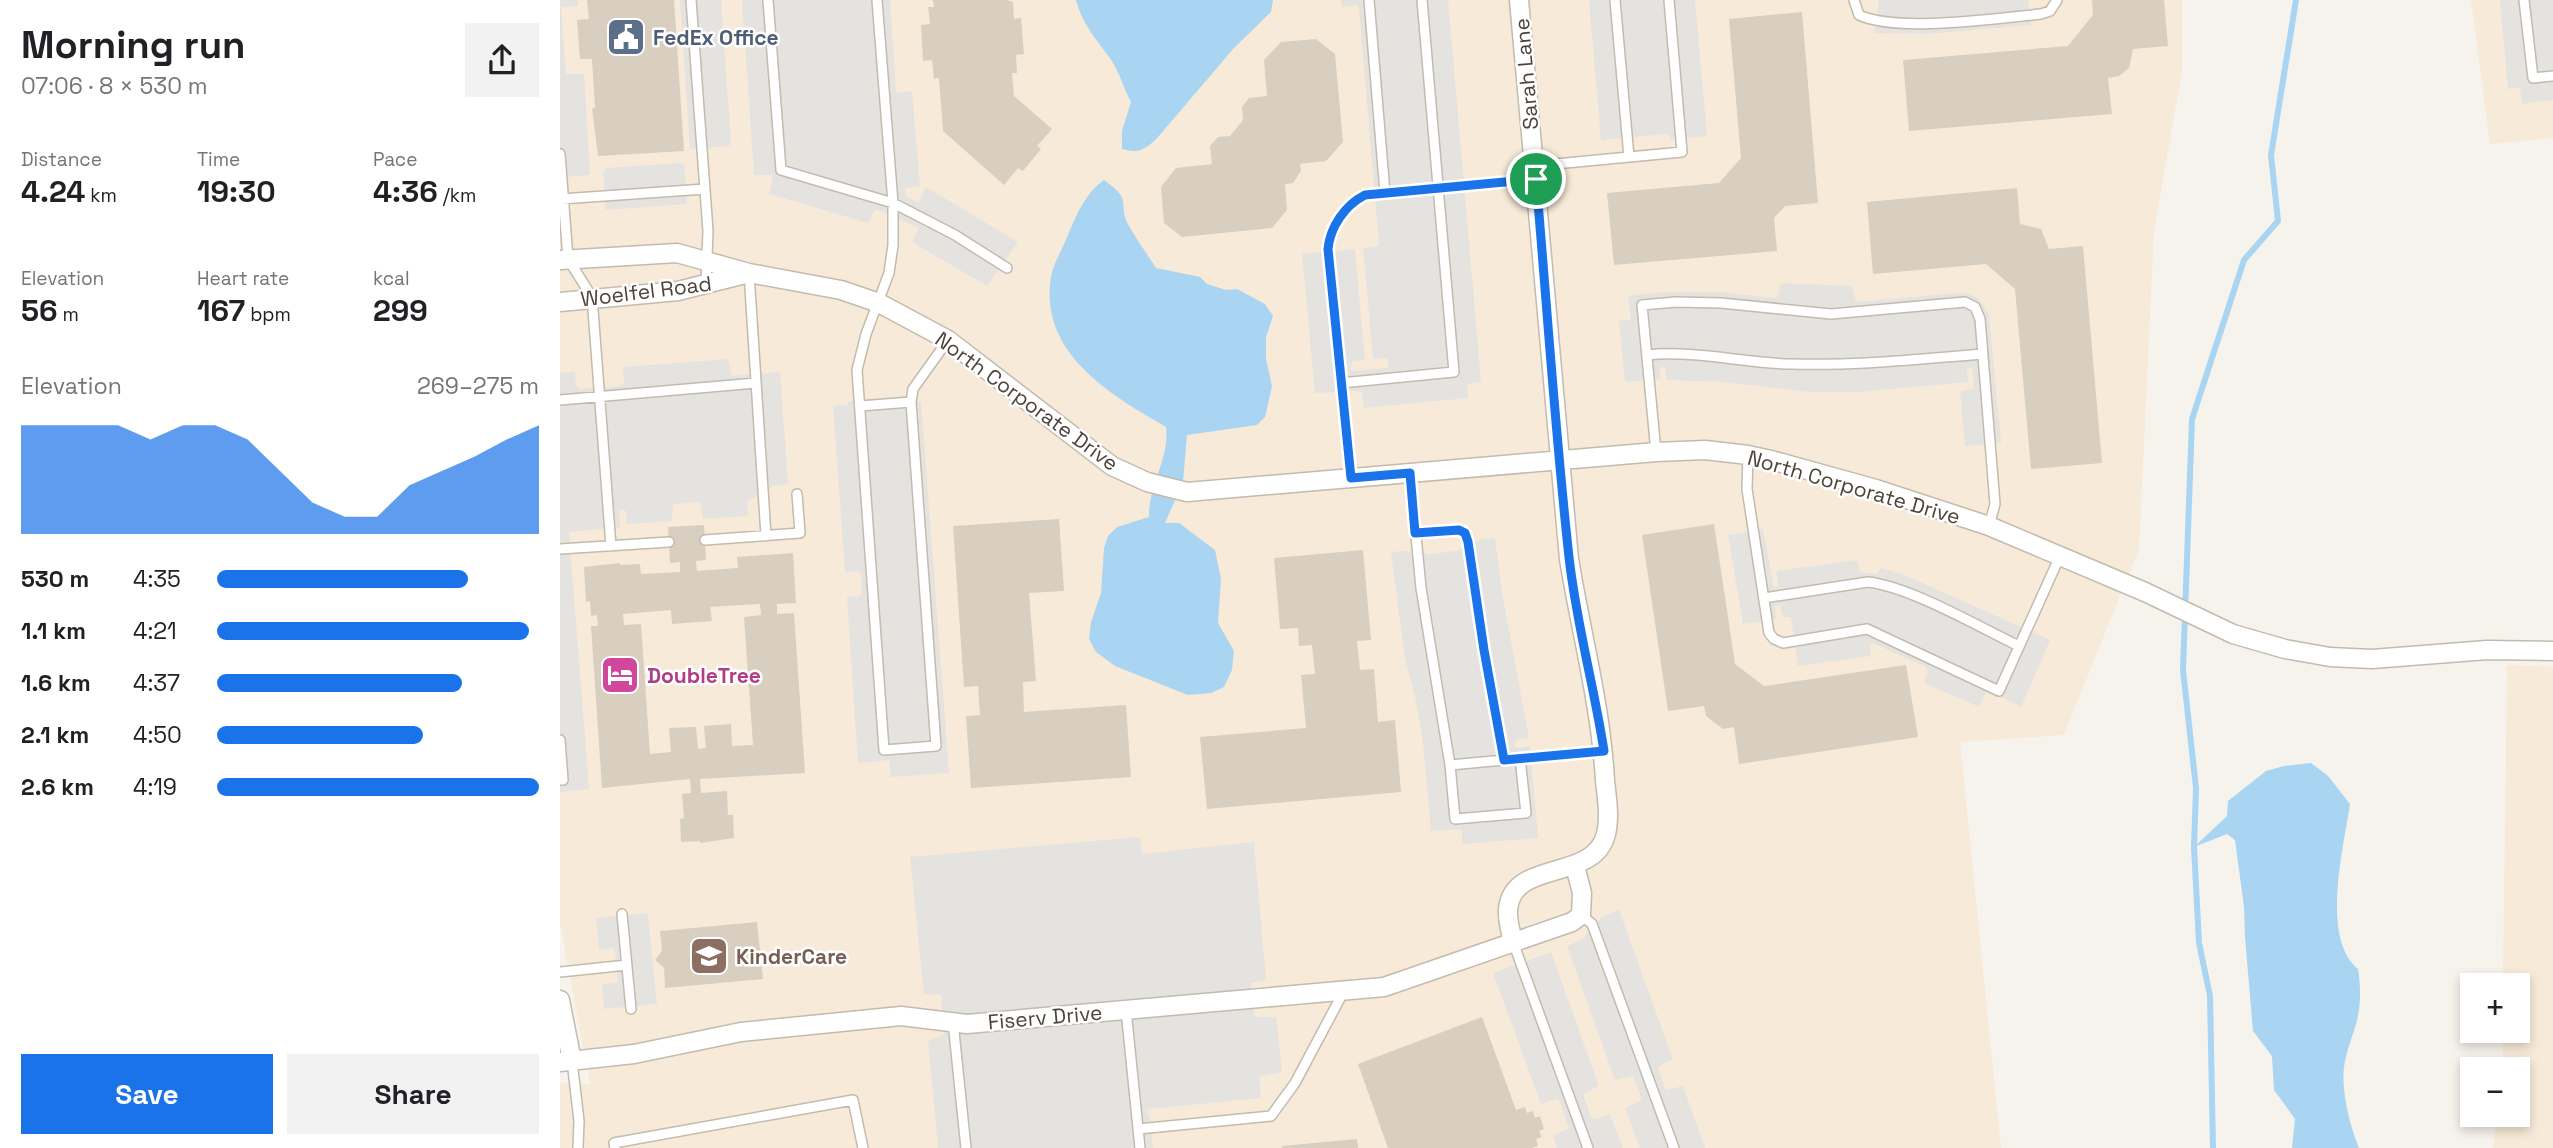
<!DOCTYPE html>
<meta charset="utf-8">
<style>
body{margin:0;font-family:"Space Grotesk",sans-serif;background:#f2f2f2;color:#202124;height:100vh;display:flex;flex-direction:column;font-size:26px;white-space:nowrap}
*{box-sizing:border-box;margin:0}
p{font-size:23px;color:#757577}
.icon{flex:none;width:38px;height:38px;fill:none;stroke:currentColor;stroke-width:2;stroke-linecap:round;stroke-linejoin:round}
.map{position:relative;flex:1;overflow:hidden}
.side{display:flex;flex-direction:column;background:#fff;width:560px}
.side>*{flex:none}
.fabs{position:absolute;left:1900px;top:973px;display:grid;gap:14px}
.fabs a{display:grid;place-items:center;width:70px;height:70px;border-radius:0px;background:#fff;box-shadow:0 4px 10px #0003;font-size:35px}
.pin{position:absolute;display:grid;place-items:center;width:60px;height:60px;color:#fff;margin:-30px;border:4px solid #fff;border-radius:50%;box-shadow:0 2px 7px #0007}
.round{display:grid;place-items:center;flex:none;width:74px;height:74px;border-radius:0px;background:#f2f2f2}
.overview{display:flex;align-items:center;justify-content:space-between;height:119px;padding:0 21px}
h1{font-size:38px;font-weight:700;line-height:52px}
.stats{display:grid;grid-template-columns:repeat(3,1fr);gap:10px;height:119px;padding:7px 21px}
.stats div{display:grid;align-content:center}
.stats b{font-size:30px;font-weight:700}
.stats small{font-size:19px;font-weight:400}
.stats p{font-size:19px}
.chart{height:196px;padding:14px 21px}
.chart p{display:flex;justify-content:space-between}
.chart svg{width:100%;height:126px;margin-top:7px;fill:#1a73e8;opacity:.7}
.cta{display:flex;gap:14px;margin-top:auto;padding:14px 21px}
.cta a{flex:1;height:80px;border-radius:0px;background:#1a73e8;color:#fff;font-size:28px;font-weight:700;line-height:80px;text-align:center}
.cta a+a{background:#f2f2f2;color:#202124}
ul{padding:0 21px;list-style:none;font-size:23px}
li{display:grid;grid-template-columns:112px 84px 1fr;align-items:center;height:52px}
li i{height:18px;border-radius:9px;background:#1a73e8}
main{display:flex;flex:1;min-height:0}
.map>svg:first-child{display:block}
.commercial{fill:#f7ead8}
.parking{fill:#e5e3e0}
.water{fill:#a9d4f2}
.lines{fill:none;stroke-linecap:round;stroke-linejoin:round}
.stream{stroke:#a9d4f2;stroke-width:6}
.building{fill:#d8cfc1;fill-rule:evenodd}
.lane-casing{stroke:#c2bbae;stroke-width:12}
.street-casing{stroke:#c2bbae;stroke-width:21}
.lane{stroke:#fff;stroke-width:9}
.street{stroke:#fff;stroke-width:18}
.route-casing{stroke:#fff;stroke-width:14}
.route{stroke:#1a73e8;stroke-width:9}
.labels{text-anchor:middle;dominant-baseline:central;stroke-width:5;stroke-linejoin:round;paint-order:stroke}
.service-label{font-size:21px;font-weight:bold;fill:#4e5e75;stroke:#fff;text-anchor:start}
.street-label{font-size:21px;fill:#4b4439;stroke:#fff}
.hotel-label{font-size:21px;font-weight:bold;fill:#b23c85;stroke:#fff;text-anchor:start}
.education-label{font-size:21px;font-weight:bold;fill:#785e54;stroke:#fff;text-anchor:start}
</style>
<main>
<section class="side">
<div class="overview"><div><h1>Morning run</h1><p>07:06 · 8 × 530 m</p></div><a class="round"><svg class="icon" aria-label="share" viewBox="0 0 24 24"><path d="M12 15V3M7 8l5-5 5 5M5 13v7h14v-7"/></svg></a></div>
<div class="stats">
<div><p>Distance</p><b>4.24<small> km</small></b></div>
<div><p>Time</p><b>19:30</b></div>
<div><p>Pace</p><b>4:36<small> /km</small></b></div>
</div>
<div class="stats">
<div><p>Elevation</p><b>56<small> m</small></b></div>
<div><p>Heart rate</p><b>167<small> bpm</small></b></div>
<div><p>kcal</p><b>299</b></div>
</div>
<div class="chart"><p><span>Elevation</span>269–275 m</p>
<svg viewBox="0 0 160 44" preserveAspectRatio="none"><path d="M0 44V6L10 6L20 6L30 6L40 11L50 6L60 6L70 11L80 22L90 33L100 38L110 38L120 27L130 22L140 17L150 11L160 6V44z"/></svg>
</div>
<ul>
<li><b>530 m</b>4:35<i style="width:78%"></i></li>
<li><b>1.1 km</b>4:21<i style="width:97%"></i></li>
<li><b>1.6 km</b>4:37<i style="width:76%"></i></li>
<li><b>2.1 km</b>4:50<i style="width:64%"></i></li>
<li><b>2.6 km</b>4:19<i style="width:100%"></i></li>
</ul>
<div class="cta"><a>Save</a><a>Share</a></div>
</section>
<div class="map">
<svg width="1993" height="1148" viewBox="0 0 1993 1148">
<rect width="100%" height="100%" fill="#f6f3ec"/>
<path class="commercial" d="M 0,0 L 1622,0 L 1622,71 L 1594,231 L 1579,549 L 1504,735 L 1400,742 L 1441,1148 L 0,1148 L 0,1083 L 30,1084 L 0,924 Z
M 1911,0 L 1993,0 L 1993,138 L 1930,144 Z
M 1947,665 L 1993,667 L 1993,1148 L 1933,1148 L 1938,1115 L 1958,1115 L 1958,1069 L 1943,1069 L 1943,1031 L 1958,1031 L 1958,985 L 1943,985 Z"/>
<path class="parking" d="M 0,0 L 18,0 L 18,6 L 1,7 L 6,74 L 24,74 L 30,175 L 0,177 Z
M 120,0 L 161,0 L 171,143 L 169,146 L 130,149 Z
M 182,0 L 330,0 L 336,93 L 352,91 L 360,186 L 346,188 L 345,195 L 358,203 L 366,187 L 458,242 L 427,286 L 352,242 L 359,228 L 315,209 L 308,223 L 209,194 L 213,178 L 211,175 L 194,175 Z
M 781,0 L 888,0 L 921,381 L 907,384 L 908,398 L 804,408 L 802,393 L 799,391 L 755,393 L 742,254 L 795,249 L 805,360 L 793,361 L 790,369 L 794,371 L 826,368 L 828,366 L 828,360 L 825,358 L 813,359 L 803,248 L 816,247 L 819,244 L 799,8 L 796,5 L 782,7 Z
M 1029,0 L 1135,0 L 1147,136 L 1111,140 L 1108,134 L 1041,140 Z
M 1319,0 L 1468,0 L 1471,25 L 1367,34 L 1314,33 Z
M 1940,0 L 1993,0 L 1993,100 L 1962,104 L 1960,88 L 1948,89 Z
M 121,163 L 124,165 L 127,204 L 46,210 L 43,171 L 46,168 Z
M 1221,283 L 1292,286 L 1296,302 L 1399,293 L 1410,294 L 1419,299 L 1429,314 L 1441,443 L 1405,446 L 1400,391 L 1414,388 L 1412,367 L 1407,369 L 1408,382 L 1299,392 L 1250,392 L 1162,382 L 1107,380 L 1105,366 L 1100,368 L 1100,379 L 1065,382 L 1059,321 L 1071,319 L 1068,299 L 1071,295 L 1109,292 L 1160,292 L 1215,298 L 1218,296 Z
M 168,359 L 172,376 L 220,372 L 228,484 L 214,486 L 187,502 L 188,516 L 143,519 L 140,502 L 113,504 L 112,521 L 67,524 L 66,511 L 61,509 L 59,512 L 60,527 L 9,532 L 29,789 L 0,792 L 0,373 L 15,371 L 16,386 L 20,389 L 61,386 L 64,383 L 63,367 Z
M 333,397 L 361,402 L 389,773 L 331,777 L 329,760 L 298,763 L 287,597 L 299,596 L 302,593 L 301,574 L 298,571 L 285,572 L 273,406 L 287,405 L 289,401 Z
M 1203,529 L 1214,588 L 1219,585 L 1216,571 L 1297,560 L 1300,572 L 1317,574 L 1321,568 L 1342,574 L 1490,640 L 1461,707 L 1427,690 L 1419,707 L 1364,683 L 1368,672 L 1366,667 L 1313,643 L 1309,646 L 1311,656 L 1238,666 L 1231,617 L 1223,617 L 1220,605 L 1215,607 L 1216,619 L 1183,624 L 1168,535 Z
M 935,538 L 942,592 L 969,738 L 956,740 L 954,745 L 957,748 L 970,746 L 978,838 L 903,844 L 901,829 L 871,831 L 863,742 L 855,696 L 845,659 L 831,552 L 845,551 L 869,554 L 896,551 L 922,539 Z
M 580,837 L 582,854 L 694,842 L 706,980 L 691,983 L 694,1017 L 716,1017 L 722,1072 L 699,1077 L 701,1098 L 589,1109 L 587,1115 L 590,1117 L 593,1148 L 378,1148 L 368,1041 L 384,1035 L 381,996 L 379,994 L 364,995 L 350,857 Z
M 1059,910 L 1113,1059 L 1098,1067 L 1106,1090 L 1123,1086 L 1145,1148 L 1080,1148 L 1065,1108 L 1082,1100 L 1073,1076 L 1055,1080 L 1007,946 L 1021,940 L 1043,916 Z
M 88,913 L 97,1004 L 44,1009 L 42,984 L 57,983 L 58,981 L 55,951 L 53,948 L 39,950 L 36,918 Z
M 991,952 L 1039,1086 L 1023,1094 L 1031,1117 L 1034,1119 L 1050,1114 L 1063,1148 L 997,1148 L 993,1136 L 1009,1128 L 999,1100 L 996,1099 L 981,1104 L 933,973 Z"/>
<path class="water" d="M 516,0 L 713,0 L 711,12 L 674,48 L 598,137 C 586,149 580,154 562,149 L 562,131 L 571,102 C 563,87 559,70 549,57 C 535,38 522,23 516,0 Z
M 544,180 C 575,202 556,202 569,226 C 577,240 587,254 596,268 L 640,277 L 647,284 L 666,290 L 677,289 L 705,304 L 713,316 L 706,337 L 706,359 L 712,386 L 705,417 L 697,425 L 627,435 L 623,482 L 605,523 L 619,523 L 655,550 L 661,579 L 658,623 L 674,651 L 672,670 L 664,687 L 651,693 L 628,695 L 555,666 L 536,652 L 529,639 L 531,622 L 541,593 L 544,548 L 548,536 L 557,527 L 589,517 C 588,486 610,458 606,427 C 549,394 479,353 491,277 C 493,265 500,253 505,242 C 515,219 523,195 544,180 Z
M 1751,763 L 1768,776 L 1790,804 C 1784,846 1760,938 1798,969 C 1801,988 1801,1006 1796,1024 C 1792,1038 1786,1052 1784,1067 C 1781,1091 1790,1126 1799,1148 L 1732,1148 L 1735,1119 L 1714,1090 L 1712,1056 L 1693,1031 L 1685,937 L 1684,907 L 1675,840 L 1667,834 L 1634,847 L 1667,816 L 1668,801 L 1706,771 L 1724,766 Z"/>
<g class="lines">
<path class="stream" d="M 1653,1148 L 1650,996 L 1639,943 L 1634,847 L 1636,788 L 1623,670 L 1632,419 L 1684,260 L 1718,221 L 1711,155 L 1736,0"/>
</g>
<path class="building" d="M 27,0 L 114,0 L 124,151 L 38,156 L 32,108 L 35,108 L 32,59 L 20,59 L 17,20 L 29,19 Z
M 373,0 L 447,0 L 453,2 L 454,19 L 461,18 L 464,54 L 456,55 L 457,73 L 452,73 L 454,96 L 492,129 L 477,146 L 481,149 L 463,171 L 458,168 L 444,185 L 383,131 L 379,78 L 374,79 L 372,60 L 363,61 L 361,25 L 370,24 L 368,7 L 374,7 Z
M 1532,0 L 1604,0 L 1608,46 L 1573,49 L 1569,68 L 1559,76 L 1548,78 L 1552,114 L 1349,131 L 1343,60 L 1508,46 L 1533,15 Z
M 1242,12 L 1258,203 L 1225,206 L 1214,218 L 1217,251 L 1054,265 L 1047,193 L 1159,183 L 1181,158 L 1169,19 Z
M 756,39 L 775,54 L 783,142 L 766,161 L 740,164 L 741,171 L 733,183 L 725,184 L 727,210 L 712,228 L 622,237 L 604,223 L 601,187 L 616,168 L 652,164 L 650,146 L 658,137 L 670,136 L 683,120 L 682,107 L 689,98 L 707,96 L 704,60 L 721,42 Z
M 1457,188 L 1460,224 L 1481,229 L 1489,249 L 1523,246 L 1542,463 L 1471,469 L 1455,289 L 1426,264 L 1313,274 L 1307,202 Z
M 499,519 L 504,591 L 469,593 L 476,681 L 463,682 L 464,712 L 566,705 L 571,777 L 411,788 L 406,716 L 420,715 L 418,686 L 404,687 L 393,526 Z
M 1154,524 L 1175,664 L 1204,686 L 1346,665 L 1358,737 L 1179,764 L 1174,727 L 1163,729 L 1146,716 L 1144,706 L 1108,711 L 1082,535 Z
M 144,525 L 146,560 L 136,561 L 137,571 L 178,568 L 177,557 L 233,553 L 236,603 L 217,604 L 217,614 L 234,613 L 245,773 L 140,779 L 141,793 L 167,791 L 168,815 L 173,815 L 174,838 L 140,843 L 140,841 L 121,842 L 120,819 L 124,818 L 122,794 L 131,793 L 130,779 L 42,788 L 31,626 L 38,626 L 37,615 L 31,616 L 30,601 L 26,602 L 24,567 L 60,563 L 60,565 L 80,564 L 81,574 L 120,572 L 120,562 L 110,563 L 108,527 ZM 200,604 L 201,615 L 184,617 L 193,745 L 172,746 L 171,724 L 144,726 L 146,748 L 138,749 L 136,727 L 109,728 L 111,752 L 90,754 L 81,624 L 64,625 L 63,614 L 111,610 L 112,624 L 152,621 L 150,607 Z
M 803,550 L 811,640 L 797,641 L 800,670 L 814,669 L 818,722 L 835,720 L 841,792 L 647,809 L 640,737 L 746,728 L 741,675 L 755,674 L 752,645 L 739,646 L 738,628 L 720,629 L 714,558 Z
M 197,922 L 203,979 L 105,988 L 104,968 L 95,960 L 102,951 L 100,931 Z
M 922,1017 L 956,1110 L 965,1107 L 967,1113 L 973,1111 L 975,1118 L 980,1116 L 984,1129 L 979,1131 L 982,1137 L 976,1139 L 978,1146 L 972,1148 L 828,1148 L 798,1064 Z
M 797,1139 L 798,1148 L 722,1148 L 722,1146 Z"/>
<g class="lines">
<defs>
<path id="lane" d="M 131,0 L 148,231 L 146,284
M 208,0 L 221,170 L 333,203 L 395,235 L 447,268
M 317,0 L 333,203 L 333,245 L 329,273 L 306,334 L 297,370 L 324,750 L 376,746 L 351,402 L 353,389 L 388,340
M 809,0 L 825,193
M 1055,0 L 1069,157
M 1294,0 L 1299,15 C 1338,33 1436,18 1481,14 L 1490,11 L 1497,0
M 1964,0 L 1973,78 L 1993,76
M 0,154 L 8,259 L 32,297 L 51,546
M 974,166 L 1122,152 L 1109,0
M 1,199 L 145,189
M 189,273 L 206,536
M 1087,355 C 1135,350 1183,363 1231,364 C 1295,366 1359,359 1423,354
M 781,383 L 894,372 L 862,0
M 0,400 L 196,383
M 300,406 L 351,402
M 1096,452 L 1082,305 L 1116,302 L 1161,303 L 1271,314 L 1405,302 L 1415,307 L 1420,319 L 1435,504 L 1429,526
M 1188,455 L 1187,489 L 1209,633 L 1214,639 L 1223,643 L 1307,629 L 1439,691 L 1500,556
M 850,473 L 861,588 L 890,765 L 895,819 L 966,813 L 960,758
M 791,478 L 768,249 C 770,227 784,204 805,195 L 976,179
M 855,533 L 899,530 L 905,533 L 908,542 L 924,650 L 944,760
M 145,540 L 240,533 L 237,494
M 0,549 L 109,542
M 1204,598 L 1308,582 C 1351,587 1419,627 1459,646
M 0,740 L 3,780 L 0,780
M 890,765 L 1043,751
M 62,914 L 71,1009
M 1021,915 L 1032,924 L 1114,1148
M 953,942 L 1028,1148
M 0,972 L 67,965
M 566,1010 L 580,1148
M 393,1022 L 406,1148
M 12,1061 L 19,1121 L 18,1148
M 578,1129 L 711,1116 L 735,1083 L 784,991
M 55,1148 L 54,1143 L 293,1100 L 303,1148"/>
<path id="street" d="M 0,260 L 117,253 L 189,273 L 281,290 L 319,303 L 388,340 L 552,466 L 587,482 L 627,492 L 1096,452 L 1145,450 L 1188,455 L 1211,460 L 1316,489 L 1429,526 L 1585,592 L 1673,634 L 1725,649 L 1770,657 L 1812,659 L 1927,650 L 1993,651
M 0,302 L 118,291 L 189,273
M 953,942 C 951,932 947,920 948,910 C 952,858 1034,883 1046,834 C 1050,818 1047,798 1045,781 C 1041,706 1021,633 1009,559 L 959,0
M 0,1000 L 12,1061
M 0,1062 L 74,1054 L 181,1032 L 341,1016 L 407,1024 L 824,987 L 1012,922 L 1021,915 L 1022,893 L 1015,866"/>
</defs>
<use href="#lane" class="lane-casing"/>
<use href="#street" class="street-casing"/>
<use href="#lane" class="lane"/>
<use href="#street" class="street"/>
</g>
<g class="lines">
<defs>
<path id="route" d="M 976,179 C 987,305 995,431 1009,557 C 1016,622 1034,686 1044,751 L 944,760 L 924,650 L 908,542 L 905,533 L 899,530 L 855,533 L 850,473 L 791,478 L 768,249 C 770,227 785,205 805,195 Z"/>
</defs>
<use href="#route" class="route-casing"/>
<use href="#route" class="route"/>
</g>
<defs>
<symbol id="civic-square" viewBox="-11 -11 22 22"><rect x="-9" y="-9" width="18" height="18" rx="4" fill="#5c6f8a" stroke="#fff"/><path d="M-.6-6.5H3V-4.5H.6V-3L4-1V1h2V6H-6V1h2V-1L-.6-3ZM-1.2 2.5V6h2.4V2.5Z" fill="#fff"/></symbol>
<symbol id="hotel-square" viewBox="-11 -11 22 22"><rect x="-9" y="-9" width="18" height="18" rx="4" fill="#d1479c" stroke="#fff"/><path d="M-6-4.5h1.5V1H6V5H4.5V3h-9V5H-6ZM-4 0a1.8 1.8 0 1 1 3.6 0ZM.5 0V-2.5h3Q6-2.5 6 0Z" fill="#fff"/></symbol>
<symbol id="school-square" viewBox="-11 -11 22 22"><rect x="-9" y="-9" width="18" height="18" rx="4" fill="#8d6e63" stroke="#fff"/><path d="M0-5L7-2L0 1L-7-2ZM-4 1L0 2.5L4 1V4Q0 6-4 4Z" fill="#fff"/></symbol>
</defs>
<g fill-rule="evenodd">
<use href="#civic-square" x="44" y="15" width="44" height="44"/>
<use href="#hotel-square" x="38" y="653" width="44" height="44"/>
<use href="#school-square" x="127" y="934" width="44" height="44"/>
</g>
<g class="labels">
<g class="service-label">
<text x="93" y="37">FedEx Office</text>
</g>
<g class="street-label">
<text transform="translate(966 74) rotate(-95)">Sarah Lane</text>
<text transform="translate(86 291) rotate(-7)">Woelfel Road</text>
<text transform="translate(467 401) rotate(36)">North Corporate Drive</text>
<text transform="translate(1294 487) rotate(16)">North Corporate Drive</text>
<text transform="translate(485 1017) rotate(-5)">Fiserv Drive</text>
</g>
<g class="hotel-label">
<text x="87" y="675">DoubleTree</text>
</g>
<g class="education-label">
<text x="176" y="956">KinderCare</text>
</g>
</g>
</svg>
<div class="fabs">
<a>+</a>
<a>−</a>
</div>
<div class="pin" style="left:976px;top:179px;background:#1e9e55"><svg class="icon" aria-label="arrive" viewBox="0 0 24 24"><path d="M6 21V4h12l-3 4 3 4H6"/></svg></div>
</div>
</main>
